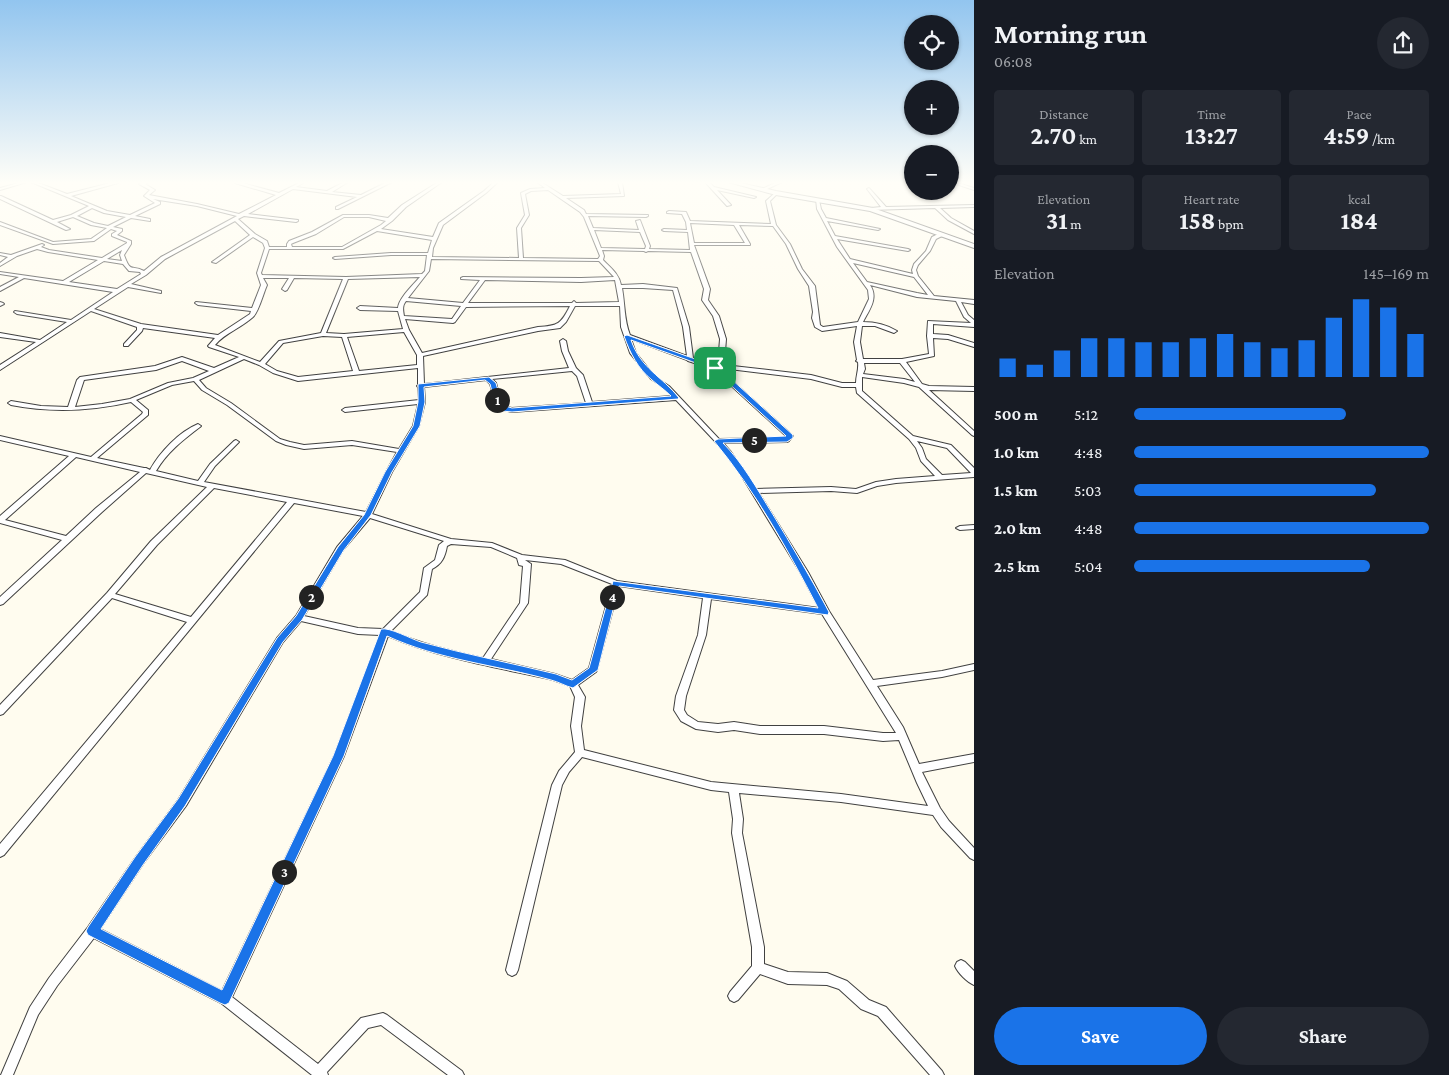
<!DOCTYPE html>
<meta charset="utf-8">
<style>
body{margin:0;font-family:"Crimson Pro",serif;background:#242831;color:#f1f3f6;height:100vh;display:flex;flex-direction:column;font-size:19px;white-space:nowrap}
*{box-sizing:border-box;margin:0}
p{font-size:16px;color:#9ea1a6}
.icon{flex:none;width:28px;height:28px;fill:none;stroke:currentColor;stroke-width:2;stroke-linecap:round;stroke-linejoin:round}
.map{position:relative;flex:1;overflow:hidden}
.details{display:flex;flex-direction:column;background:#171b24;width:475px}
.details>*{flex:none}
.buttons{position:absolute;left:904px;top:15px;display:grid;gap:10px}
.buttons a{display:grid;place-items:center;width:55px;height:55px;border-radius:50%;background:#171b24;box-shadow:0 1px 4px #0004;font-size:25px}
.pin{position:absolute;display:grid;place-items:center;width:42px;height:42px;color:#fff;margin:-21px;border-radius:10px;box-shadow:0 2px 8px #0006}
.km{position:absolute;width:25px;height:25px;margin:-12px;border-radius:50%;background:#222;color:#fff;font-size:14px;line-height:25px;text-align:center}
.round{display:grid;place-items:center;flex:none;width:52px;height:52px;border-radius:26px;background:#242831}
.summary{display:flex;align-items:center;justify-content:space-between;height:85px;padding:0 20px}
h1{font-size:28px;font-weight:700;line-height:38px}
.stats{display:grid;grid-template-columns:repeat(3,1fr);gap:8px;height:85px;padding:5px 20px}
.stats div{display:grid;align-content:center;border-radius:5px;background:#242831;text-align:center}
.stats b{font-size:25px;font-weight:700}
.stats small{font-size:14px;font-weight:400}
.stats p{font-size:14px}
.chart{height:140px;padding:10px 20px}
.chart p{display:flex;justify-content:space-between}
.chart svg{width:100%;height:90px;margin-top:5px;stroke:#1a73e8;stroke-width:6}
.action{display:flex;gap:10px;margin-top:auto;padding:10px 20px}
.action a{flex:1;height:58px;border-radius:30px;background:#1a73e8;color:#fff;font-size:20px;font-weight:700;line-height:58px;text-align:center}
.action a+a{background:#242831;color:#f1f3f6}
ul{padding:0 20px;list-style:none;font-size:16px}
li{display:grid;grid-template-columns:80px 60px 1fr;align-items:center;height:38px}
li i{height:12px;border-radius:6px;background:#1a73e8}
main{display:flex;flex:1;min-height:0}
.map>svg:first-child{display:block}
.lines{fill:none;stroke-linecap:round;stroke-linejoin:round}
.minor-casing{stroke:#414141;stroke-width:2}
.tertiary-casing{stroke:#414141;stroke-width:2}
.minor{fill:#fff;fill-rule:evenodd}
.tertiary{fill:#fff;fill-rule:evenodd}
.route{fill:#1a73e8;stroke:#fff;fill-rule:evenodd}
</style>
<main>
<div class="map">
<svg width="974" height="1075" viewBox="0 0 974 1075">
<rect width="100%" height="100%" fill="#fffcef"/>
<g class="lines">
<defs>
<path id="minor" d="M 22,182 L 27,182 L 0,190 L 0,188 Z
M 31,182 L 36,182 L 67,194 L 114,182 L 119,182 L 118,183 L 71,196 L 107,211 L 130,215 L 155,203 L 144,196 L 150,190 L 139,184 L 144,182 L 149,182 L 145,184 L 155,190 L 149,195 L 197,204 L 239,214 L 276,195 L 235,183 L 234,182 L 239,182 L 279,193 L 301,182 L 305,182 L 296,187 L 327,191 L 344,182 L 348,182 L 332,192 L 361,195 L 387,182 L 392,182 L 338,209 L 336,209 L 336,207 L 357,197 L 293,189 L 248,214 L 298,220 L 298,221 L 296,222 L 244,216 L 238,219 L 255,234 L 267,241 L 269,247 L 287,247 L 287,244 L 289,241 L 312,232 L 343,215 L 369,215 L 388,218 L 402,205 L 438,182 L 442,182 L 406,207 L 392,221 L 381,229 L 433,237 L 439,223 L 484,191 L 494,182 L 498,182 L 486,193 L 443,225 L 433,248 L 432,257 L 519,258 L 517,228 L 525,215 L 521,193 L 530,189 L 545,188 L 537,182 L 541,182 L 563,196 L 621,194 L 618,182 L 622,182 L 624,196 L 566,198 L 584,210 L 586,214 L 648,215 L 648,216 L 646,217 L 588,216 L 593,228 L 639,230 L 636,221 L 640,220 L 650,246 L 649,249 L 690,250 L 688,232 L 664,231 L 662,230 L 664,229 L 687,230 L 686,222 L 682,214 L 667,213 L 667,212 L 669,211 L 686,212 L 690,221 L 771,224 L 766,201 L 776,192 L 778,193 L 770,201 L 776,225 L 790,244 L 802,269 L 815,286 L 820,325 L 823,327 L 858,322 L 869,299 L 868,290 L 837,247 L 817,209 L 816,199 L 819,200 L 821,209 L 826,218 L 880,229 L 878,230 L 827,221 L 835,236 L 908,249 L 910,250 L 908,251 L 837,239 L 850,259 L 913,274 L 912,270 L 914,264 L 926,251 L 932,237 L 938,234 L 942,234 L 942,236 L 936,239 L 930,251 L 918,265 L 916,270 L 918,276 L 934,296 L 974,300 L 974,304 L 961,302 L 968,315 L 974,320 L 974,327 L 933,324 L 933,334 L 948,335 L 974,343 L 974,347 L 948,339 L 933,338 L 934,356 L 906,362 L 922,384 L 929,386 L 974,387 L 974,391 L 929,390 L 974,431 L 974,436 L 972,435 L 919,387 L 904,383 L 862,377 L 862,391 L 913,436 L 951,445 L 974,468 L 974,477 L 896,483 L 877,486 L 857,493 L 831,491 L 759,493 L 808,572 L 829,611 L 873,680 L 942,671 L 974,664 L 974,670 L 942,677 L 877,686 L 903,727 L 919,764 L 974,754 L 974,762 L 922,772 L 940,808 L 949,821 L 974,848 L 974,860 L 970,858 L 941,827 L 933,815 L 841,802 L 739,793 L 743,819 L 742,833 L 764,947 L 764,964 L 788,972 L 827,973 L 847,981 L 869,1000 L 886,1007 L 942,1071 L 944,1075 L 930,1075 L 878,1016 L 861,1009 L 839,989 L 827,985 L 788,984 L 760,974 L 738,1000 L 734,1002 L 730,1000 L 728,996 L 730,992 L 752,966 L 752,947 L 732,833 L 733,819 L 729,792 L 711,790 L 582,757 L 569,772 L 562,785 L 518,970 L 516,974 L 512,976 L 508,974 L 506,970 L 552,785 L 559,771 L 575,752 L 571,726 L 575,697 L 570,686 L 553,680 C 499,668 438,658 388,636 L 344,756 L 232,997 L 318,1064 L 361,1018 L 383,1013 L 387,1015 L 462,1071 L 464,1075 L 448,1075 L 381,1025 L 368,1028 L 327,1072 L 328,1075 L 312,1075 L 221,1003 L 94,938 L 57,986 L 38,1015 L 13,1075 L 1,1075 L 30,1007 L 49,978 L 88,927 L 135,858 L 178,800 L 277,638 L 296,616 L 337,547 L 363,516 L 294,503 L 4,855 L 0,857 L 0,844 L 187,622 L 112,598 L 3,714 L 0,715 L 0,705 L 107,593 L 151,541 L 207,487 L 146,473 L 102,512 L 3,604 L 0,605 L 0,597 L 62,540 L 0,523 L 0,516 L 69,456 L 0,440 L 0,436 L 91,457 L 142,414 L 143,412 L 131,402 C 91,411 52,413 11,405 L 8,403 L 11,401 L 41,406 L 68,407 L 77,380 L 80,377 L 155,366 L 182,357 L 214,368 L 239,357 L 209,347 L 208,346 L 215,338 L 143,328 L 142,331 L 128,346 L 124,346 L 124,344 L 137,330 L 137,327 L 91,311 L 0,370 L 0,365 L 36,342 L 0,337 L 0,333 L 40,340 L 67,322 L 17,314 L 14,312 L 15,311 L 71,320 L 113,292 L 24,278 L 0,291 L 0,287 L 19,277 L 0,274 L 0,272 L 63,281 L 98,260 L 48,252 L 37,249 L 17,256 L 0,266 L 0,263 L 8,257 L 0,255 L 0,253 L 11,255 L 42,244 L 44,245 L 41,247 L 49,250 L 102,258 L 127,243 L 127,242 L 112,236 L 112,234 L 117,231 L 111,229 L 94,241 L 53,244 L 0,225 L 0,222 L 53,242 L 91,239 L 107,228 L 91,225 L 73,217 L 57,222 L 70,229 L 66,230 L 0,199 L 0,196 L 1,196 L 53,220 L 71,215 L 89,206 ZM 548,190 L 580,212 L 584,217 L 600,256 L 598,259 L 523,258 L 521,228 L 529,215 L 525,194 L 531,191 ZM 153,199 L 197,206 L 237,216 L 161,257 L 144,271 C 131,264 131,274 124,255 L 131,244 L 131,241 L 117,235 L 122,231 L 122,229 L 113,227 L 131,218 L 150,221 L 150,219 L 135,216 L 160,204 L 160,202 ZM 92,208 L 104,213 L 126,217 L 108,226 L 94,223 L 77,216 ZM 344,217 L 369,217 L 386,221 L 381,225 L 342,247 L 292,247 L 291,244 L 293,243 L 316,234 ZM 235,221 L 250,235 L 212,262 L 216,263 L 253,237 L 263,243 L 265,248 L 257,273 L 261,285 L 252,308 L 196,302 L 195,303 L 198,305 L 251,311 L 250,314 L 218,335 L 141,324 L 94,309 L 128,287 L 161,293 L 161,291 L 131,284 L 146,275 L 165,259 ZM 690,223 L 734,225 L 745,243 L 694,243 ZM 739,225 L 773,226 L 786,244 L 798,269 L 809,286 L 813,312 L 812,318 L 815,327 L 822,331 L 857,326 L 854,342 L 857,360 L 856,361 L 858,362 C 859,370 856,375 856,383 L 842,383 L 811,375 L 724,365 L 726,339 L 719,316 L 708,300 L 710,289 L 694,245 L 750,245 L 750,244 ZM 594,230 L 640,232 L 646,246 L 645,249 L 601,248 ZM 377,231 L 432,240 L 428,253 L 391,253 L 335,257 L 333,258 L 335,259 L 391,255 L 427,255 L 425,271 L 422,274 L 346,277 L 262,275 L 261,273 L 269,249 L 343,249 ZM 122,250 L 120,255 L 122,261 L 107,259 ZM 602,250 L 644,251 L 646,252 L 648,251 L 691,252 L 704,289 L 702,300 L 713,316 L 720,339 L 718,365 L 715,366 L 693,358 L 689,327 L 677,288 L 643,284 L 621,285 C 619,274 611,268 603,260 L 604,256 ZM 431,259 L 599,261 L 614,277 L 581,278 L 463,277 L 461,278 L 461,279 L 480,280 L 463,303 L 408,298 L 429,271 ZM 104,261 L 123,264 L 129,271 L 140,272 L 141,274 L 117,289 L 69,282 ZM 853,263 L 914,277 L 928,295 L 917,293 L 867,282 ZM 420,277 C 413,285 399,298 398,308 L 360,306 L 357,308 L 360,310 L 398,311 L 403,329 L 344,334 L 326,333 L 348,279 ZM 263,278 L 289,278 L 282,289 L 285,291 L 287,290 L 294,278 L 343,279 L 321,333 L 279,341 L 260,362 L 215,345 C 225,333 241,328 253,317 C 259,311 263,294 267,285 ZM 485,280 L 581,282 L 615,280 L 619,302 L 576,303 L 574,301 L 572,303 L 468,303 ZM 870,285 L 917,297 L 956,301 L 964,317 L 971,323 L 928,321 L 927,336 L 929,354 L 902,359 L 863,359 L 860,342 L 862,326 L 875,326 L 894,333 L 897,331 C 887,325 875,322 863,322 C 869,310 879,298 870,285 ZM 622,288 L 643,288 L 673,290 L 683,327 L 687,356 L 630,335 C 624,320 625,304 622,288 ZM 406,301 L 461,306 L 452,319 L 404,316 C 403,310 402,306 406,301 ZM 570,306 C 561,324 558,326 538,327 L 422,353 L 409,330 L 405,319 L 453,323 L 455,322 L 466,307 ZM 575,306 L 620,306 L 621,327 L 630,353 L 651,379 L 665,388 L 672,396 L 592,402 L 583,375 L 576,368 L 568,351 L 566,341 L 563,339 L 560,341 L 562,351 L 569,368 L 424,384 L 423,356 L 538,331 L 560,328 L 566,322 ZM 404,332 L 417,355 L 417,365 L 359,371 L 347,337 ZM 323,336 L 342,337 L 353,371 L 298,377 L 277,371 L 265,364 L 283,343 ZM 631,339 L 687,360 L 688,361 L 713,369 L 786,436 L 785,438 L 719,439 L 669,386 L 655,377 L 636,353 ZM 244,359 L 259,365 L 273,373 L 298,381 L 418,368 L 418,385 L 417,386 L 418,387 L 419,400 L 345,408 L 342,410 L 345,412 L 418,404 L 413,426 L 399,449 L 352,441 L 304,445 L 290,442 L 280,439 L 231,403 L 206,388 L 199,380 ZM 182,361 L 209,371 L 193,378 L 168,383 L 130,399 L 102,404 L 75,407 L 84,380 L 156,370 ZM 864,363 L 900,363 L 915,382 L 904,379 L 863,374 L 865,369 ZM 721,368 L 811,379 L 842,387 L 856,387 L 857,393 L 909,439 L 916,448 L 921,461 L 935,476 L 896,479 L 876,482 L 856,489 L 831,487 L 756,489 L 731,452 L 723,443 L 787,442 L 789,441 L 793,436 L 719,369 ZM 572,371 L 577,376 L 586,403 L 512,408 L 506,407 L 502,405 L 496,383 L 492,379 ZM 486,380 L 490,384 L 497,407 L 502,410 L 512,412 L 676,400 L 727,454 L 738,470 L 800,572 L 819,608 L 617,581 L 565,560 L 522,555 L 492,543 L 451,539 L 372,514 L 392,472 L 419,426 L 425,402 L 424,387 ZM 194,381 L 202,390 L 227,405 L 276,441 L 286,445 L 304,449 L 352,445 L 397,452 L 386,472 L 366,512 L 204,482 L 215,466 L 239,442 L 236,440 L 234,441 L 210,464 L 198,481 L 156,471 C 167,452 183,440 200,427 L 201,426 L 198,424 C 179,432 160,452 150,470 L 146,468 L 144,468 L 97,458 L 148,415 L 148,410 L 136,400 L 172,385 ZM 917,441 L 947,448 L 971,473 L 942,475 L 926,459 L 922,448 ZM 76,457 L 140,472 L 96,508 L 66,536 L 5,520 ZM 214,488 L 287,502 L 191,617 L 115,594 L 157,545 ZM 370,518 L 444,541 L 439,545 L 435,560 L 424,568 L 420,592 L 383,629 L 358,628 L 304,616 L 343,550 ZM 451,544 L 491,547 L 517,558 L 519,565 L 523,566 L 520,603 L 483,658 C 452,651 421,644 391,631 L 427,595 L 432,569 C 442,564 445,557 447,546 ZM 525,560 L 561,564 L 612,584 L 589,668 L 572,680 L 555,674 L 491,659 L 528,603 L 531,564 ZM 619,586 L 703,598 L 698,635 L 676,696 L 674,710 L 681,721 L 696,729 L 718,732 L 734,730 L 760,734 L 824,734 L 883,741 L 899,740 L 917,783 L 928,806 L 841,794 L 711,782 L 584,750 L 581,726 L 585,697 L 578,685 L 596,672 L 597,670 ZM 711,599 L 822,614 L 896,733 L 883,733 L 824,726 L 760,726 L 734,722 L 718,724 L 698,722 L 687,715 L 684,710 L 686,696 L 706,635 ZM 301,621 L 358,634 L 380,635 L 334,756 L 222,991 L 100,929 L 143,864 L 186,806 L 283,642 Z
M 705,182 L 709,182 L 714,187 L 756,197 L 754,198 L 717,190 L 731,205 L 727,206 Z
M 777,182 L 782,182 L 763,191 L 760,190 Z
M 950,182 L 955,182 L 974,188 L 974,190 Z
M 869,188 L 886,207 L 974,205 L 974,207 L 940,208 L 951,218 L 974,231 L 974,234 L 948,220 L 935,208 L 869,210 L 869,209 L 871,208 L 881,207 L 867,189 Z
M 0,302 L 3,303 L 4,304 L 0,306 Z
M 974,525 L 974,529 L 960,530 L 956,528 L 960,526 Z
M 961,960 L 965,962 L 974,971 L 974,985 C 967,982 958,973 955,966 L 957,962 Z"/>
<path id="tertiary" d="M 728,182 L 736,182 L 776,191 L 873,208 L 974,244 L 974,248 L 870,211 L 776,195 Z"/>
</defs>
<use href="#minor" class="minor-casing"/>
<use href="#tertiary" class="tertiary-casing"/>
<use href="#minor" class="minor"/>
<use href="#tertiary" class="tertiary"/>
</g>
<linearGradient id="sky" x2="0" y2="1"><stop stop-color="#92c5ef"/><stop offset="0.55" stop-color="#fffef8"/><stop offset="1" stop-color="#fffef8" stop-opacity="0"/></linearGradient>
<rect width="974" height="332" fill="url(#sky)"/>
<path class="route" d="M 627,335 L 718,367 L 793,435 L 793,438 L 787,442 L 723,443 C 743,463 757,489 772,513 C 792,546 811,578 829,612 L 828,615 L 619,586 L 598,670 L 573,688 C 565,686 559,682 551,680 C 497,665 439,660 387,636 L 344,756 L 229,1003 L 225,1005 L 220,1003 L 88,935 L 86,931 L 88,927 L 135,857 L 178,799 L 277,638 L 296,616 L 338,547 L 364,515 L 385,472 L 413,426 L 418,402 L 418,384 L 489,377 L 496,383 L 502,405 L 512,408 L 671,396 C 665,390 659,386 652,380 C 638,369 630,353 624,336 ZM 631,340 L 713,369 L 786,436 L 718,439 L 714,441 C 756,492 788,550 818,608 L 613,581 L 589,668 L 572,680 L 556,674 C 511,663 465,654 421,642 C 411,639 390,627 381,629 L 333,756 L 222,990 L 101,929 L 143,865 L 185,806 L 283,642 L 302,620 L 344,550 L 371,515 L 392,472 L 420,426 L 425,402 L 424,387 L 485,380 L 490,384 L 496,408 L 502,411 L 512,412 L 678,399 L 679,398 C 662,376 641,369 631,340 Z"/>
</svg>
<div class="buttons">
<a><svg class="icon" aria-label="locate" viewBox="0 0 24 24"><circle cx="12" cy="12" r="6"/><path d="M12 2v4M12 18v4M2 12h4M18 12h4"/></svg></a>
<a>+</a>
<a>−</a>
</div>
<div class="pin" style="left:715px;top:368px;background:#1e9e55"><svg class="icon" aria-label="arrive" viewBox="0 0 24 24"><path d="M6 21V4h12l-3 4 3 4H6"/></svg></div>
<b class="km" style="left:497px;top:400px">1</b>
<b class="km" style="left:311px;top:597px">2</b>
<b class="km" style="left:284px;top:872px">3</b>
<b class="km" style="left:612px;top:597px">4</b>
<b class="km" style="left:754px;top:440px">5</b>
</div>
<section class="details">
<div class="summary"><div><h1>Morning run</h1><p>06:08</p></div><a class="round"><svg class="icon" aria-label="share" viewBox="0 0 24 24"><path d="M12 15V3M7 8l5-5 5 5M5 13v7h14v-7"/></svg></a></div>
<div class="stats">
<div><p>Distance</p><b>2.70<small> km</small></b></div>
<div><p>Time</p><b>13:27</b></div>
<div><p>Pace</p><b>4:59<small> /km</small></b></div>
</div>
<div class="stats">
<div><p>Elevation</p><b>31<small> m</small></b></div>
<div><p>Heart rate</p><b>158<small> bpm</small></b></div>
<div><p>kcal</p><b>184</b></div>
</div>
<div class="chart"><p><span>Elevation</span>145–169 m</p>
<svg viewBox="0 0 160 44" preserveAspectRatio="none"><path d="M5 44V35M15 44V38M25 44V31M35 44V25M45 44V25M55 44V27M65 44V27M75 44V25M85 44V23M95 44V27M105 44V30M115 44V26M125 44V15M135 44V6M145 44V10M155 44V23"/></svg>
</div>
<ul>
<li><b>500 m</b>5:12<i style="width:72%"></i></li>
<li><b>1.0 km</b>4:48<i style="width:100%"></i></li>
<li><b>1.5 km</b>5:03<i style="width:82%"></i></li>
<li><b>2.0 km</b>4:48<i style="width:100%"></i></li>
<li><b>2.5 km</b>5:04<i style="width:80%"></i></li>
</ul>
<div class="action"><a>Save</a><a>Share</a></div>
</section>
</main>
